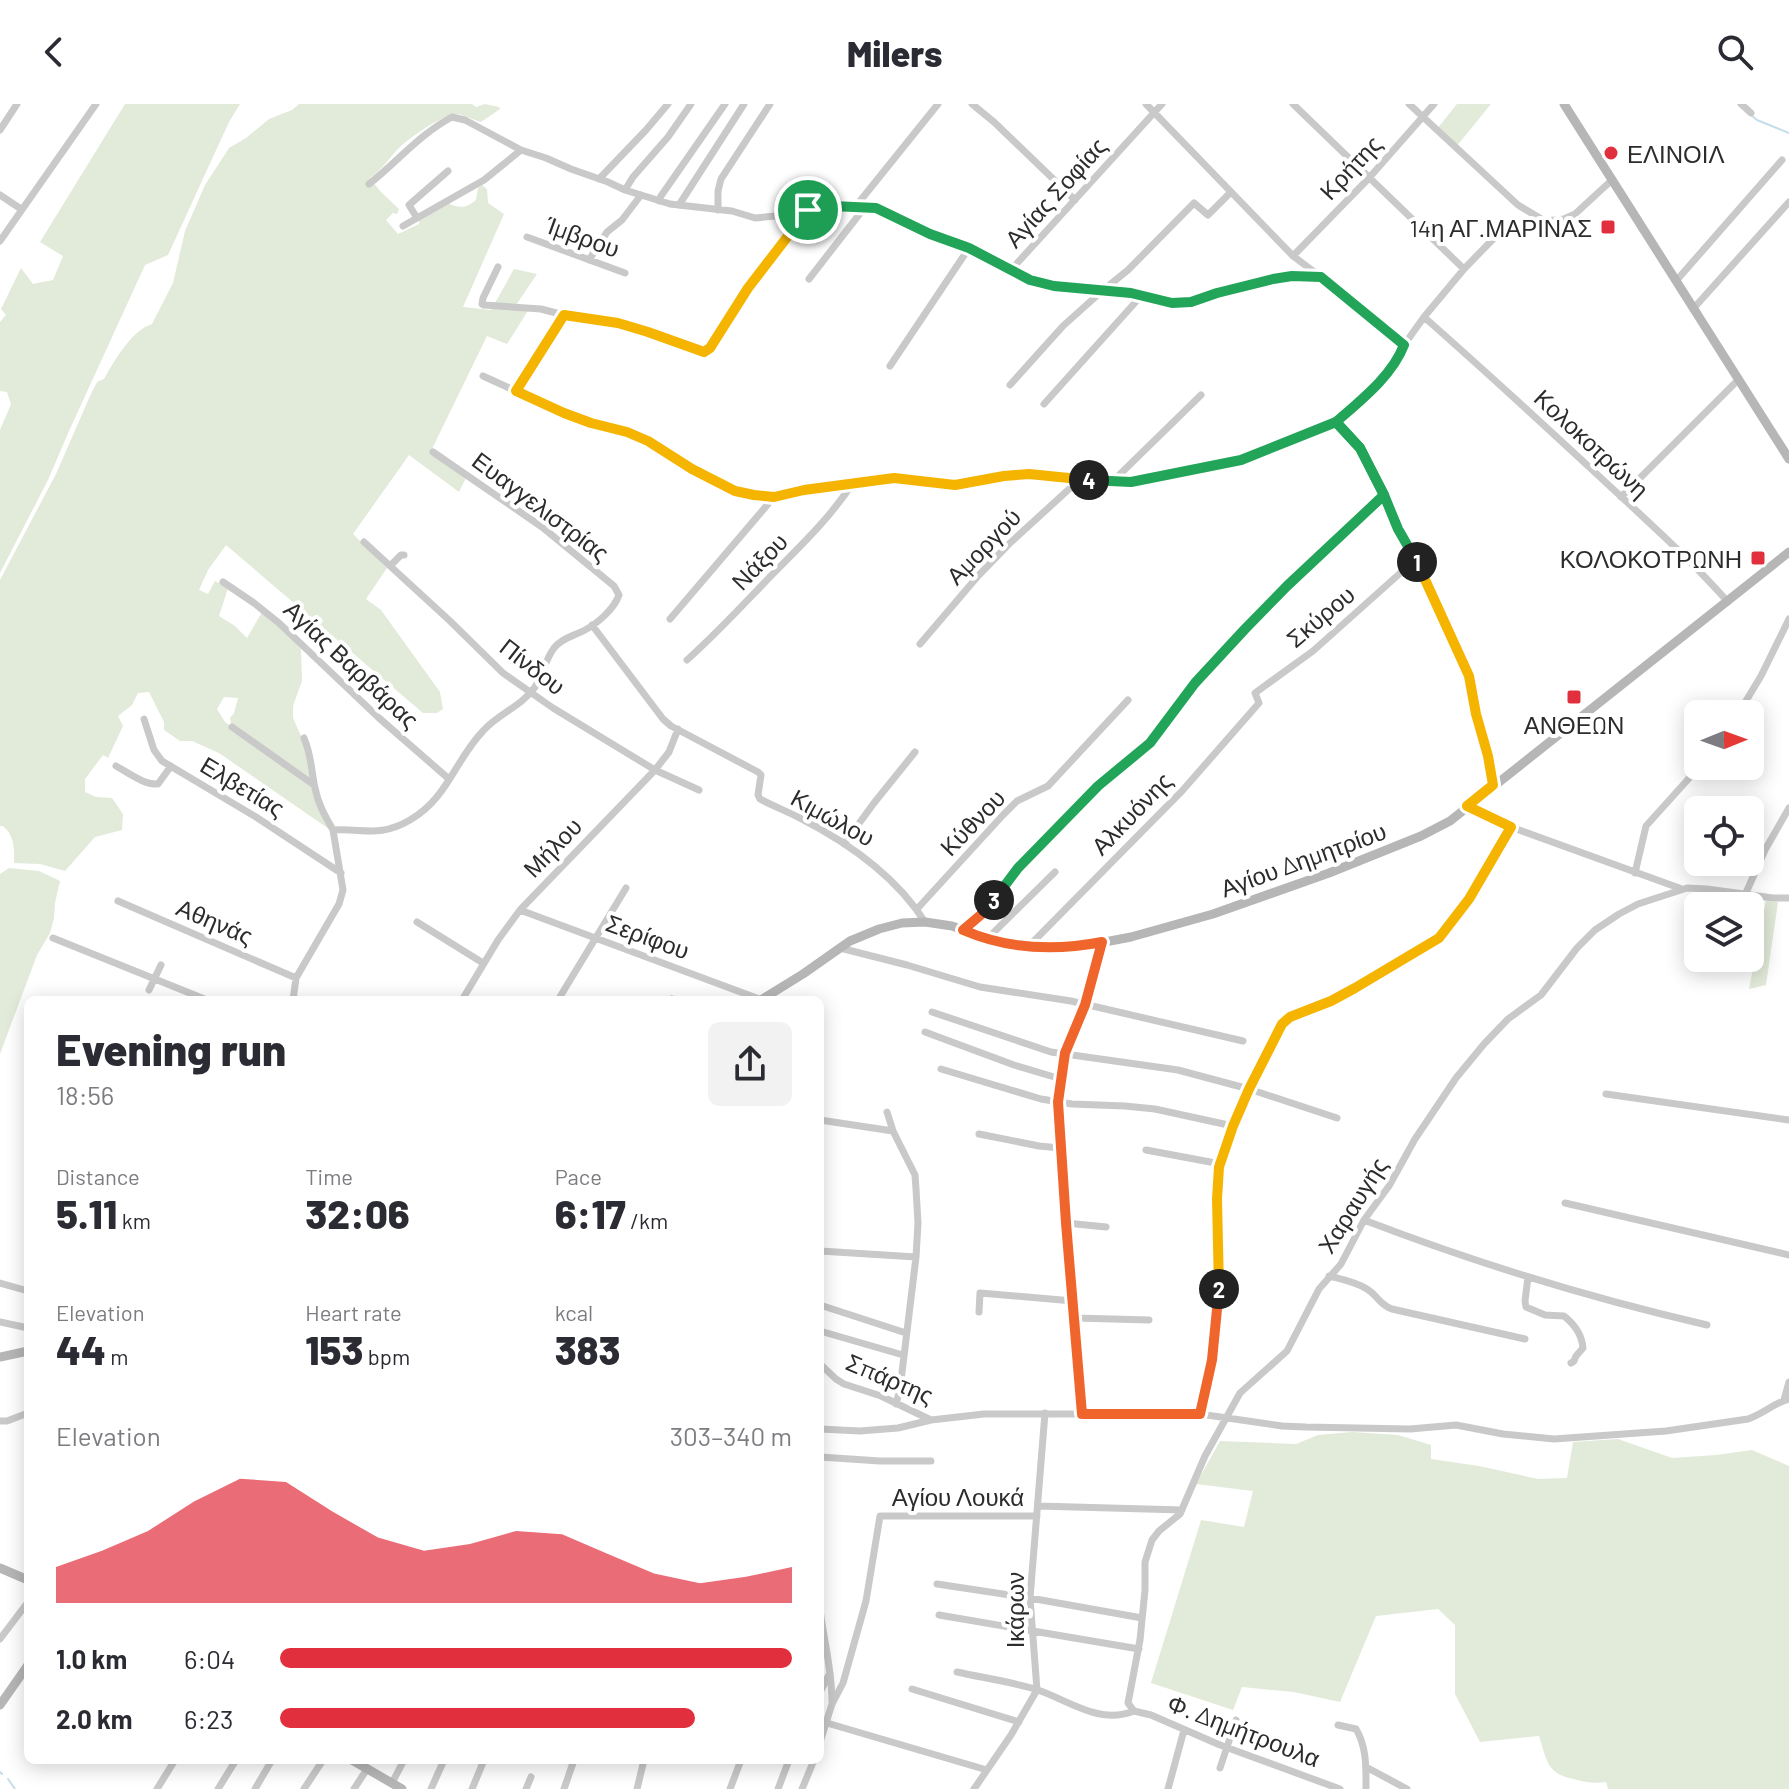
<!DOCTYPE html>
<meta charset="utf-8">
<style>
body{margin:0;font-family:Barlow,sans-serif;background:#f2f2f3;color:#2b2b33;height:100vh;display:flex;flex-direction:column;font-size:30px;white-space:nowrap}
*{box-sizing:border-box;margin:0}
p{font-size:26px;color:#7c7c81}
.icon{flex:none;width:44px;height:44px;fill:none;stroke:currentColor;stroke-width:2;stroke-linecap:round;stroke-linejoin:round}
.map{position:relative;flex:1;overflow:hidden}
.drawer{position:absolute;left:24px;top:892px;width:800px;height:768px;display:flex;flex-direction:column;background:#fff;border-radius:12px;box-shadow:0 4px 20px #0003}
.drawer>*{flex:none}
.needle{width:52px;rotate:89deg}
.fabs{position:absolute;left:1684px;top:596px;display:grid;gap:16px}
.fabs a{display:grid;place-items:center;width:80px;height:80px;border-radius:12px;background:#fff;box-shadow:0 4px 20px #0003;font-size:40px}
.pin{position:absolute;display:grid;place-items:center;width:68px;height:68px;color:#fff;margin:-34px;border:4px solid #fff;border-radius:50%;box-shadow:0 2px 8px #0007}
.km{position:absolute;width:40px;height:40px;margin:-20px;border-radius:50%;background:#222;color:#fff;font-size:22px;line-height:40px;text-align:center}
.round{display:grid;place-items:center;flex:none;width:84px;height:84px;border-radius:12px;background:#f2f2f3}
.summary{display:flex;align-items:center;justify-content:space-between;height:136px;padding:0 32px}
h1{font-size:44px;font-weight:800;line-height:60px}
.figures{display:grid;grid-template-columns:repeat(3,1fr);gap:12px;height:136px;padding:8px 32px}
.figures div{display:grid;align-content:center}
.figures b{font-size:40px;font-weight:800}
.figures small{font-size:22px;font-weight:400}
.figures p{font-size:22px}
.chart{height:224px;padding:16px 32px}
.chart p{display:flex;justify-content:space-between}
.chart svg{width:100%;height:144px;margin-top:8px;fill:#e22f3e;opacity:.7}
ul{padding:0 32px;list-style:none;font-size:26px}
li{display:grid;grid-template-columns:128px 96px 1fr;align-items:center;height:60px}
li i{height:20px;border-radius:10px;background:#e22f3e}
header{display:flex;justify-content:space-between;align-items:center;height:104px;padding:0 32px;background:#fff;font-size:36px;font-weight:800}
.map>svg:first-child{display:block}
.green{fill:#e2ead9}
.lines{fill:none;stroke-linecap:round;stroke-linejoin:round}
.stream{stroke:#c5dcea;stroke-width:2}
.street{stroke:#c9c9c9;stroke-width:7}
.secondary{stroke:#b6b6b6;stroke-width:9}
.split-1-casing{stroke:#fff;stroke-width:16}
.split-2-casing{stroke:#fff;stroke-width:16}
.split-3-casing{stroke:#fff;stroke-width:16}
.split-4-casing{stroke:#fff;stroke-width:16}
.split-5-casing{stroke:#fff;stroke-width:16}
.split-1{stroke:#22a559;stroke-width:10}
.split-2{stroke:#f5b400;stroke-width:10}
.split-3{stroke:#f0652b;stroke-width:10}
.split-4{stroke:#22a559;stroke-width:10}
.split-5{stroke:#f5b400;stroke-width:10}
.poi-dot{fill:#e22f3e;stroke:#fff;stroke-width:3}
.labels{text-anchor:middle;dominant-baseline:central;stroke-width:8;stroke-linejoin:round;paint-order:stroke}
.poi-label{font-size:24px;fill:#2c2c2c;stroke:#fff;text-anchor:end}
.street-label{font-size:24px;fill:#2c2c2c;stroke:#fff}
</style>
<header><svg class="icon" aria-label="back" viewBox="0 0 24 24"><path d="M15 5l-7 7 7 7"/></svg>Milers<svg class="icon" aria-label="search" viewBox="0 0 24 24"><circle cx="10" cy="10" r="6"/><path d="M15 15l6 6"/></svg></header>
<div class="map">
<svg width="1789" height="1685" viewBox="0 0 1789 1685">
<rect width="100%" height="100%" fill="#fff"/>
<path class="green" d="M 125,0 L 240,0 L 229,18 L 168,151 L 145,161 L 69,327 L 48,376 L 0,469 L 0,326 L 11,300 L 7,288 L 0,287 L 0,218 L 6,211 L 1,205 L 21,164 L 33,180 L 53,176 L 63,152 L 40,138 Z
M 299,0 L 472,0 L 476,3 L 485,0 L 499,3 L 500,5 L 481,18 C 472,16 466,11 457,10 C 444,9 406,36 397,46 C 388,56 381,66 370,74 L 380,87 L 399,105 L 397,110 L 393,109 L 386,116 L 398,130 L 419,120 L 419,115 L 448,99 C 460,105 466,104 476,96 L 478,84 L 482,81 L 487,85 L 488,99 L 504,110 L 463,203 L 491,206 L 514,165 L 537,170 L 514,204 L 529,205 L 507,240 L 487,232 L 431,347 L 466,374 L 459,388 L 409,351 L 353,430 L 387,464 L 366,495 L 381,506 L 440,588 L 443,605 L 437,609 L 423,609 L 226,441 L 208,466 L 199,486 L 208,490 L 215,477 L 228,484 L 219,512 L 235,522 L 247,534 L 262,508 L 288,531 L 301,545 L 302,577 L 293,602 L 293,614 L 305,641 L 313,679 L 261,643 L 231,619 L 230,614 L 234,609 L 238,594 L 224,593 L 217,605 L 225,618 L 312,682 L 329,725 L 219,649 L 192,637 L 180,637 L 164,626 L 164,618 L 149,588 L 138,589 L 132,601 L 118,612 L 123,622 L 108,654 L 103,651 L 85,675 L 85,688 L 96,693 L 112,694 L 123,710 L 122,726 L 95,733 L 65,767 L 40,760 L 14,759 C 14,744 15,733 3,722 L 0,722 L 0,476 L 56,370 L 90,292 L 97,278 L 104,275 C 114,257 132,226 152,220 L 173,179 L 185,127 L 205,81 L 229,44 L 246,34 L 269,15 L 292,6 Z
M 1457,0 L 1491,0 L 1456,43 L 1437,25 Z
M 9,764 L 39,767 L 60,777 L 55,799 L 54,814 L 50,829 L 37,851 L 0,950 L 0,770 Z
M 1766,797 L 1778,798 L 1766,881 L 1749,885 Z
M 1352,1328 L 1398,1331 L 1431,1341 L 1431,1355 L 1479,1362 L 1538,1375 L 1567,1374 L 1573,1338 L 1618,1335 L 1672,1354 L 1716,1351 L 1752,1346 L 1789,1362 L 1789,1685 L 1608,1685 L 1606,1678 C 1594,1680 1585,1678 1573,1675 C 1546,1669 1547,1656 1539,1632 L 1480,1638 L 1455,1590 L 1455,1521 L 1438,1505 L 1376,1512 L 1340,1598 L 1294,1588 L 1242,1583 L 1233,1606 L 1151,1579 L 1201,1416 L 1244,1423 L 1253,1387 L 1196,1380 L 1220,1337 L 1296,1340 L 1318,1331 Z"/>
<g class="lines">
<path class="stream" d="M 1751,11 L 1757,16 L 1789,29
M 0,1668 L 2,1670
M 8,1675 L 15,1685"/>
<path class="street" d="M 972,0 L 994,18 L 1075,96
M 1146,0 L 1293,152 L 1321,173 L 1404,241
M 1293,0 L 1464,165
M 1409,0 L 1518,101 L 1543,116
M 1741,0 L 1751,9
M 0,26 L 17,0
M 599,75 L 646,26 L 668,0
M 369,80 C 397,58 420,30 452,13 L 465,16 L 521,46 L 546,54 L 571,65 L 608,78 L 625,86 L 670,100 L 732,107 L 755,114 L 776,112 L 832,102 L 856,102 L 876,104 L 930,130 L 959,140 L 1030,176 L 1054,182 L 1131,189 L 1172,199 L 1191,198 L 1217,189 L 1273,175 L 1292,172 L 1321,173
M 625,86 L 633,73 L 668,33 L 691,0
M 0,91 L 21,105
M 659,97 L 661,92 L 725,0
M 679,101 L 744,0
M 856,102 L 938,0
M 718,106 L 718,87 L 721,75 L 770,0
M 417,114 L 409,101 L 448,67
M 403,122 L 484,76 L 521,46
M 527,133 L 625,169
M 0,137 L 96,0
M 1293,152 L 1369,74 L 1434,0
M 589,156 L 607,128 L 622,116 L 641,91
M 498,163 L 483,194 L 482,200 L 484,201 L 541,205 L 564,211 L 618,219 L 648,228 L 697,247 L 704,248 L 710,244 L 748,184 L 808,106
M 1010,167 L 1162,0
M 809,175 L 865,103
M 1676,177 L 1782,56
M 1693,205 L 1789,98
M 1424,213 C 1484,266 1543,320 1601,374 C 1644,414 1689,454 1728,498
M 890,262 L 969,144
M 483,272 L 564,309 L 591,319 L 627,328 L 648,337 L 692,365 L 735,387 L 754,391 L 774,393 L 804,386 L 894,374 L 955,381 L 1004,372 L 1029,370 L 1112,378 L 1131,378 L 1241,356 L 1331,322 L 1384,272 L 1399,252 L 1404,241 L 1424,213 L 1464,165 L 1497,131 L 1507,126 L 1527,119 L 1564,115 L 1575,110 L 1612,76
M 1010,281 L 1063,222 L 1102,187 L 1128,166 L 1194,99 L 1208,111 L 1231,88
M 516,287 L 564,211
M 1044,300 L 1141,192
M 1336,318 L 1360,344 L 1376,373 L 1398,425 L 1416,455 L 1462,555 L 1472,582 L 1493,681
M 1112,378 L 1201,291
M 1621,393 L 1738,276
M 364,438 L 450,517 L 503,569 L 553,604 L 655,666 L 699,686
M 391,461 L 401,451 L 404,451
M 223,478 L 254,499 L 279,519 L 379,614 L 449,675
M 670,515 L 774,393
M 592,521 L 663,615 L 671,622 L 758,668 L 761,671 L 758,691 L 760,695 C 773,702 786,707 800,714 C 849,739 895,771 925,818
M 920,540 L 978,472 L 1009,440 L 1080,375
M 687,556 C 715,531 740,504 766,477 C 796,446 828,417 852,380
M 1738,610 L 1761,572 L 1789,515
M 144,615 L 154,646 L 162,657 L 256,713 L 341,769
M 232,623 L 314,681
M 304,634 C 312,653 311,666 315,684 C 318,700 325,712 333,726
M 116,662 C 129,669 144,681 158,680 L 171,662
M 1467,702 L 1511,723 L 1682,785
M 844,740 L 874,699 L 915,648
M 1635,769 L 1646,722 L 1700,662
M 1745,791 L 1765,746 L 1789,704
M 118,797 L 296,874
M 917,805 L 1003,711 L 1017,697 L 1048,682 L 1128,596
M 520,806 L 762,896
M 417,818 L 483,859
M 963,826 L 983,809 L 1018,764 L 1098,682 L 1150,639 L 1195,579 L 1245,525 L 1287,482 L 1384,391
M 53,834 L 207,896
M 987,835 L 1055,768
M 1028,843 L 1182,687 L 1259,599 L 1255,589 L 1313,547 L 1416,455
M 840,844 L 907,861 L 980,883 L 1071,897 L 1243,937
M 149,886 L 161,861
M 672,895 L 674,896
M 293,896 L 296,874 L 339,800 L 343,786 L 333,726 C 364,724 379,734 410,716 C 448,694 455,656 483,627 C 498,610 522,602 535,583 C 543,571 545,556 554,544 C 562,534 574,532 585,526 C 598,519 614,505 619,491 L 614,482 L 542,423 L 433,348
M 462,896 L 498,836 L 520,806 L 655,666 L 669,648 L 678,625
M 558,896 L 626,784
M 932,908 L 1051,948 L 1178,966 L 1249,985 L 1337,1014
M 925,928 L 1014,961 L 1061,975
M 941,965 L 1041,995 L 1072,1000 L 1125,1002 L 1155,1005 L 1233,1022
M 1606,990 L 1789,1016
M 887,1008 L 893,1027 L 915,1071 L 916,1085 L 918,1119 L 916,1153 L 900,1285 L 896,1300
M 820,1016 L 893,1027
M 979,1030 L 1039,1042 L 1060,1044
M 1146,1046 L 1221,1060
M 1565,1099 L 1789,1151
M 1364,1116 C 1476,1159 1590,1194 1707,1221
M 1066,1119 L 1106,1123
M 820,1147 L 916,1153
M 1329,1172 C 1341,1175 1356,1178 1367,1185 C 1377,1191 1380,1201 1392,1205 L 1525,1235
M 1528,1173 L 1525,1197 L 1526,1203 L 1545,1211 L 1564,1212 C 1574,1220 1582,1231 1583,1244 L 1576,1252 L 1574,1257 L 1571,1259
M 0,1179 L 28,1187
M 820,1201 L 906,1229
M 979,1208 L 980,1189 L 1073,1197
M 1075,1214 L 1149,1216
M 0,1218 L 28,1224
M 820,1227 L 903,1251
M 820,1260 L 836,1275 L 844,1280 L 881,1292 L 931,1316 L 984,1310 L 1200,1310 L 1282,1322 L 1306,1323 L 1410,1325 L 1456,1321 L 1503,1330 L 1554,1335 L 1666,1327 L 1748,1315 C 1763,1310 1774,1299 1789,1295
M 1784,1296 L 1789,1278
M 1082,1310 L 1066,1119 L 1058,998 L 1065,949 L 1085,901 L 1102,838
M 1200,1310 L 1212,1256 L 1218,1202 L 1220,1180 L 1217,1095 L 1219,1063 L 1233,1022 L 1261,960 L 1282,920 L 1290,913 L 1331,897 L 1355,884 L 1439,834 L 1469,795 L 1511,723
M 0,1317 L 7,1317 L 28,1309
M 820,1325 L 860,1327 L 898,1324 L 931,1316
M 820,1353 L 880,1357 L 931,1357
M 1038,1402 L 1182,1406
M 937,1480 L 1030,1494 L 1142,1514
M 820,1506 C 824,1537 832,1566 832,1598
M 939,1511 L 1139,1545
M 0,1535 L 28,1498
M 957,1568 C 984,1574 1012,1578 1038,1586 C 1070,1597 1099,1621 1134,1607
M 912,1585 L 1019,1618
M 820,1588 L 830,1569
M 1134,1607 L 1128,1599 L 1140,1536 L 1145,1486 L 1145,1458 L 1152,1436 L 1159,1427 L 1180,1410 L 1205,1352 L 1240,1289 L 1287,1247 L 1319,1185 L 1341,1160 L 1364,1116 L 1389,1082 L 1415,1035 L 1456,974 L 1484,940 L 1508,915 L 1541,891 L 1577,844 L 1595,826 L 1619,810 L 1638,800 L 1687,784 L 1707,785 L 1773,794 L 1789,794
M 1134,1607 L 1151,1611 L 1220,1641 L 1340,1685
M 827,1619 L 987,1666
M 1338,1621 L 1356,1625 C 1367,1643 1366,1665 1366,1685
M 820,1638 L 832,1600 L 843,1579 L 866,1497 L 880,1412 L 1037,1412
M 1366,1663 L 1407,1685
M 1220,1664 L 1236,1616
M 392,1679 L 404,1656
M 157,1685 L 175,1656
M 218,1685 L 236,1656
M 255,1685 L 272,1656
M 304,1685 L 323,1656
M 354,1685 L 367,1665
M 431,1685 L 444,1656
M 472,1685 L 484,1656
M 526,1685 L 531,1673
M 564,1685 L 574,1656
M 637,1685 L 644,1656
M 730,1685 L 741,1656
M 778,1685 L 789,1656
M 802,1685 L 814,1656
M 974,1685 L 1011,1631 L 1037,1586 L 1030,1494 L 1045,1309
M 1168,1685 L 1184,1626"/>
<path class="secondary" d="M 1564,0 L 1789,355
M 761,896 L 803,870 L 850,837 L 879,825 L 902,819 L 925,818 L 952,822 L 1006,841 L 1028,843 L 1084,842 L 1131,833 L 1213,810 L 1329,769 L 1421,732 L 1450,717 L 1789,448
M 0,1253 L 28,1247
M 0,1464 L 28,1476
M 0,1601 L 28,1561
M 352,1656 L 402,1685"/>
</g>
<g class="lines">
<defs>
<path id="split-1" d="M 808,106 L 832,102 L 876,104 L 930,130 L 969,144 L 1030,176 L 1054,182 L 1131,189 L 1172,199 L 1191,198 L 1217,189 L 1273,175 L 1292,172 L 1321,173 L 1404,241 C 1392,272 1361,296 1336,318 L 1360,344 L 1384,391 L 1398,425 L 1417,458"/>
<path id="split-2" d="M 1219,1185 L 1217,1095 L 1219,1063 L 1233,1022 L 1249,985 L 1282,920 L 1290,913 L 1331,897 L 1355,884 L 1439,834 L 1469,795 L 1511,723 L 1467,702 L 1493,681 L 1488,652 L 1476,610 L 1469,572 L 1417,458"/>
<path id="split-3" d="M 994,796 L 983,809 L 963,826 C 1007,845 1056,847 1102,838 L 1085,901 L 1065,949 L 1058,998 L 1066,1119 L 1082,1310 L 1200,1310 L 1212,1256 L 1219,1185"/>
<path id="split-4" d="M 994,796 L 1018,764 L 1098,682 L 1150,639 L 1195,579 L 1245,525 L 1287,482 L 1384,391 L 1360,344 L 1336,318 L 1241,356 L 1131,378 L 1089,376"/>
<path id="split-5" d="M 808,106 L 748,184 L 710,244 L 704,248 L 648,228 L 618,219 L 564,211 L 516,287 L 564,309 L 591,319 L 627,328 L 648,337 L 692,365 L 735,387 L 754,391 L 774,393 L 804,386 L 894,374 L 955,381 L 1004,372 L 1029,370 L 1089,376"/>
</defs>
<use href="#split-1" class="split-1-casing"/>
<use href="#split-2" class="split-2-casing"/>
<use href="#split-3" class="split-3-casing"/>
<use href="#split-4" class="split-4-casing"/>
<use href="#split-5" class="split-5-casing"/>
<use href="#split-1" class="split-1"/>
<use href="#split-2" class="split-2"/>
<use href="#split-3" class="split-3"/>
<use href="#split-4" class="split-4"/>
<use href="#split-5" class="split-5"/>
</g>
<g class="poi-dot">
<circle cx="1611" cy="49" r="8"/>
<rect x="1600" y="115" width="16" height="16" rx="4"/>
<rect x="1750" y="446" width="16" height="16" rx="4"/>
<rect x="1566" y="585" width="16" height="16" rx="4"/>
</g>
<g class="labels">
<g class="poi-label">
<text x="1627" y="49" text-anchor="start">ΕΛΙΝΟΙΛ</text>
<text x="1592" y="123">14η ΑΓ.ΜΑΡΙΝΑΣ</text>
<text x="1742" y="454">ΚΟΛΟΚΟΤΡΩΝΗ</text>
<text x="1574" y="620" text-anchor="middle">ΑΝΘΕΩΝ</text>
</g>
<g class="street-label">
<text transform="translate(1350 63) rotate(-47)">Κρήτης</text>
<text transform="translate(1055 88) rotate(-48)">Αγίας Σοφίας</text>
<text transform="translate(583 132) rotate(20)">Ίμβρου</text>
<text transform="translate(1592 339) rotate(43)">Κολοκοτρώνη</text>
<text transform="translate(541 402) rotate(37)">Ευαγγελιστρίας</text>
<text transform="translate(983 442) rotate(-46)">Αμοργού</text>
<text transform="translate(759 457) rotate(-46)">Νάξου</text>
<text transform="translate(1320 512) rotate(-40)">Σκύρου</text>
<text transform="translate(352 560) rotate(43)">Αγίας Βαρβάρας</text>
<text transform="translate(533 562) rotate(38)">Πίνδου</text>
<text transform="translate(243 682) rotate(31)">Ελβετίας</text>
<text transform="translate(1131 709) rotate(-46)">Αλκυόνης</text>
<text transform="translate(833 713) rotate(29)">Κιμώλου</text>
<text transform="translate(972 718) rotate(-46)">Κύθνου</text>
<text transform="translate(552 743) rotate(-46)">Μήλου</text>
<text transform="translate(1303 755) rotate(-20)">Αγίου Δημητρίου</text>
<text transform="translate(215 817) rotate(23)">Αθηνάς</text>
<text transform="translate(648 832) rotate(20)">Σερίφου</text>
<text transform="translate(1352 1101) rotate(-58)">Χαραυγής</text>
<text transform="translate(890 1274) rotate(23)">Σπάρτης</text>
<text x="958" y="1392">Αγίου Λουκά</text>
<text transform="translate(1014 1506) rotate(-90)">Ικάρων</text>
<text transform="translate(1244 1626) rotate(21)">Φ. Δημήτρουλα</text>
</g>
</g>
</svg>
<div class="fabs">
<a><svg class="needle" viewBox="-14 -14 28 28"><path d="M0-13l5 13h-10z" fill="#e53935"/><path d="M0 13l5-13h-10z" fill="#7c7c81"/></svg></a>
<a><svg class="icon" aria-label="locate" viewBox="0 0 24 24"><circle cx="12" cy="12" r="6"/><path d="M12 2v4M12 18v4M2 12h4M18 12h4"/></svg></a>
<a><svg class="icon" aria-label="layers" viewBox="0 0 24 24"><path d="M12 4l9 5-9 5-9-5zM3 14l9 5 9-5"/></svg></a>
</div>
<div class="pin" style="left:808px;top:106px;background:#1e9e55"><svg class="icon" aria-label="arrive" viewBox="0 0 24 24"><path d="M6 21V4h12l-3 4 3 4H6"/></svg></div>
<b class="km" style="left:1417px;top:458px">1</b>
<b class="km" style="left:1219px;top:1185px">2</b>
<b class="km" style="left:994px;top:796px">3</b>
<b class="km" style="left:1089px;top:376px">4</b>
<section class="drawer">
<div class="summary"><div><h1>Evening run</h1><p>18:56</p></div><a class="round"><svg class="icon" aria-label="share" viewBox="0 0 24 24"><path d="M12 15V3M7 8l5-5 5 5M5 13v7h14v-7"/></svg></a></div>
<div class="figures">
<div><p>Distance</p><b>5.11<small> km</small></b></div>
<div><p>Time</p><b>32:06</b></div>
<div><p>Pace</p><b>6:17<small> /km</small></b></div>
</div>
<div class="figures">
<div><p>Elevation</p><b>44<small> m</small></b></div>
<div><p>Heart rate</p><b>153<small> bpm</small></b></div>
<div><p>kcal</p><b>383</b></div>
</div>
<div class="chart"><p><span>Elevation</span>303–340 m</p>
<svg viewBox="0 0 160 44" preserveAspectRatio="none"><path d="M0 44V33L10 28L20 22L30 13L40 6L50 7L60 16L70 24L80 28L90 26L100 22L110 23L120 29L130 35L140 38L150 36L160 33V44z"/></svg>
</div>
<ul>
<li><b>1.0 km</b>6:04<i style="width:100%"></i></li>
<li><b>2.0 km</b>6:23<i style="width:81%"></i></li>
</ul>
</section>
</div>
